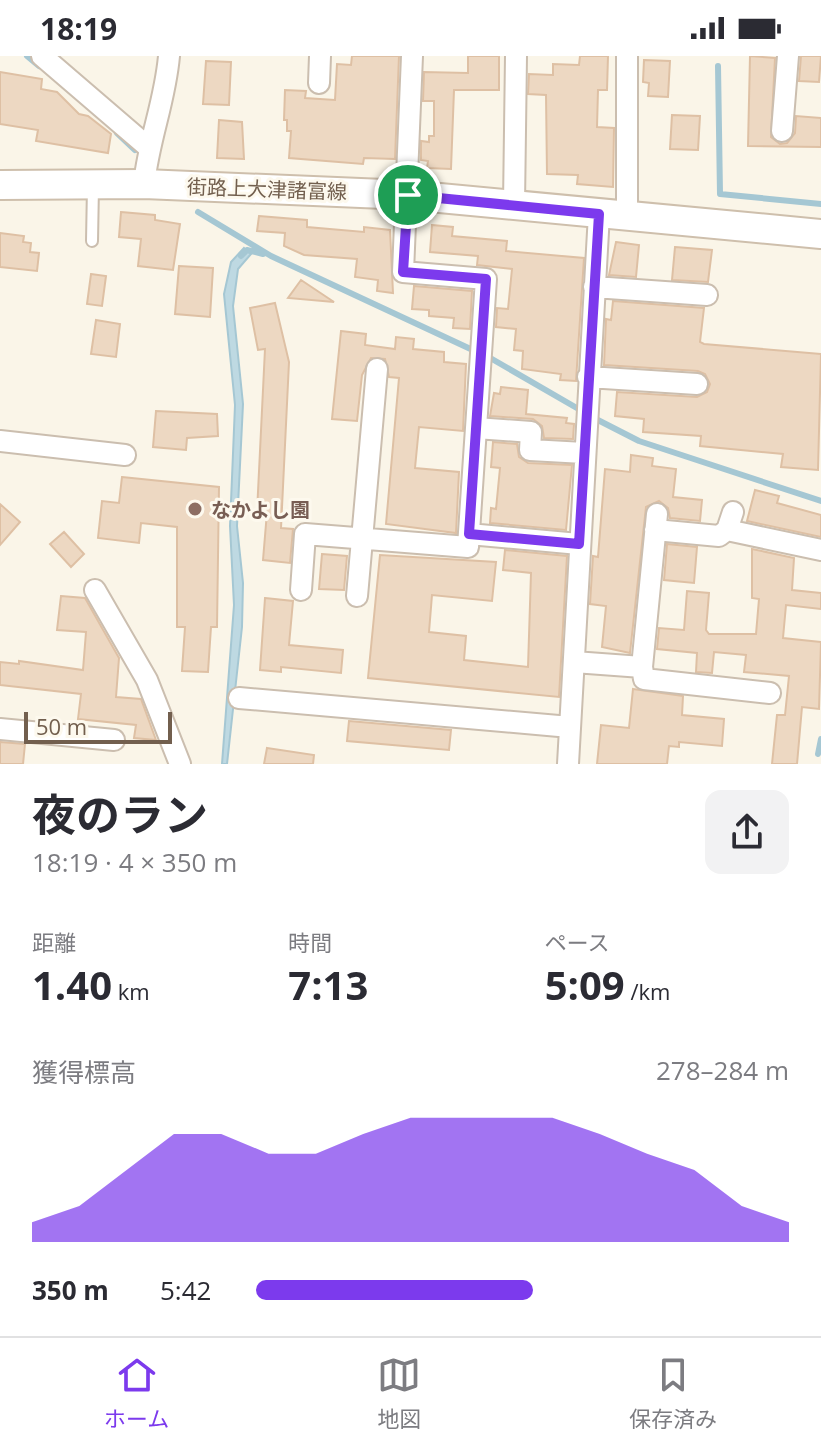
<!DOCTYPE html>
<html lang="ja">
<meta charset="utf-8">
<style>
body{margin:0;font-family:"Open Sans","Noto Sans JP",sans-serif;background:#f2f2f3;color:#2b2b33;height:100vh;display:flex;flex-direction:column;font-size:30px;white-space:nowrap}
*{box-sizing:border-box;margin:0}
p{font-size:26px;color:#7c7c81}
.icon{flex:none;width:44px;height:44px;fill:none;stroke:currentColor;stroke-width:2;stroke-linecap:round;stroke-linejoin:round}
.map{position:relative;height:708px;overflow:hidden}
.sheet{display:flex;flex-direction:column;background:#fff;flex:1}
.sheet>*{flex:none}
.scale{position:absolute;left:24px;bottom:20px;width:148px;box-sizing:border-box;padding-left:8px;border:4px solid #725f4e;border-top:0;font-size:22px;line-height:28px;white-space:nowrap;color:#725f4e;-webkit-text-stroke:6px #fdf9ee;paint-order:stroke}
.pin{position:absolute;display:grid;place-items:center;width:68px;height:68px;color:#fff;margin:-34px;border:4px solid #fff;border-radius:50%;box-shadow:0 2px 8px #0007}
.round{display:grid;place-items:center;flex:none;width:84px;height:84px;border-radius:16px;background:#f2f2f3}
.headline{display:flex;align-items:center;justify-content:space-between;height:136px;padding:0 32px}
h1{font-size:44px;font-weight:700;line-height:60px}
.figures{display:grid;grid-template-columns:repeat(3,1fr);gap:12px;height:136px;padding:8px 32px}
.figures div{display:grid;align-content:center}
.figures b{font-size:40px;font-weight:700}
.figures small{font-size:22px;font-weight:400}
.figures p{font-size:22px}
.chart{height:224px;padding:16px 32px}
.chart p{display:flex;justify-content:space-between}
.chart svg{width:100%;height:144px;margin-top:8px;fill:#7c3aed;opacity:.7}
ul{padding:0 32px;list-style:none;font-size:26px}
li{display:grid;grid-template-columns:128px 96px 1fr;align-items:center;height:60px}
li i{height:20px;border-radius:10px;background:#7c3aed}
.status{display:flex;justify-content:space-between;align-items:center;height:56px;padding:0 40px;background:#fff;direction:ltr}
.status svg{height:22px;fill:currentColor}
.tabs{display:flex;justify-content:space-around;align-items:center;height:112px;border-top:2px solid #e1e1e2;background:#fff;font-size:22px;color:#7c7c81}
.tabs a{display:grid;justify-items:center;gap:4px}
.tabs .selected{color:#7c3aed}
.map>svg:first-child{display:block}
.water{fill:#bed9e2;stroke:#a5c7d3;stroke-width:2}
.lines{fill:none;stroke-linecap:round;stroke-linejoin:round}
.stream{stroke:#a5c7d3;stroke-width:6}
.building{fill:#edd8c2;stroke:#dec0a4;stroke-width:2}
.lane-casing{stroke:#cbbeaf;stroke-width:14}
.street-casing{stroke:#cbbeaf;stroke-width:24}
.secondary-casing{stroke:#cebfac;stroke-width:32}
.lane{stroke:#fff;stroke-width:10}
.street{stroke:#fff;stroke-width:20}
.secondary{stroke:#fff;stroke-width:28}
.route-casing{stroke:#fff;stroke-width:16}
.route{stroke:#7c3aed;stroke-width:10}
.education-dot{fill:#8d6e63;stroke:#fdf9ee;stroke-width:3}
.labels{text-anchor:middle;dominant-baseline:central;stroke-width:6;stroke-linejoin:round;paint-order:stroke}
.street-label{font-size:20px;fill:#725f4e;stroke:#fdf9ee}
.education-label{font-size:20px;font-weight:bold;fill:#785e54;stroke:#fdf9ee;text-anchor:start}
</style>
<div class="status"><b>18:19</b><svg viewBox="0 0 49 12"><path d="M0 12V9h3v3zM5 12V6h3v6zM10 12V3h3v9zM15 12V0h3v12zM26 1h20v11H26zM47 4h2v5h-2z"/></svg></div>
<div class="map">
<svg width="821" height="708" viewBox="0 0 821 708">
<rect width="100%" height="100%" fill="#faf5e8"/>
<path class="water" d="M 244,192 L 251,198 L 238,213 L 233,250 L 243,348 L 237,470 L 243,527 L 242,571 L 227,708 L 222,708 L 234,549 L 230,470 L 235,349 L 224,238 L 231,206 Z"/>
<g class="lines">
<path class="stream" d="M 27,0 L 39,10
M 718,10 L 720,138 L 821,148
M 117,77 L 135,94
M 198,156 L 271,200 L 492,303 L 582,355
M 241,200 L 247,194 L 263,198
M 592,361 L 639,385 L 821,445
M 818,698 L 821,683"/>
</g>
<path class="building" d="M 352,0 L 399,0 L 395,103 L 364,102 L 363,108 L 289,102 L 291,75 L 287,75 L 287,64 L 284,64 L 285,34 L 306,35 L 305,42 L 335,44 L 337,8 L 351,9 Z
M 468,0 L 499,0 L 499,34 L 454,34 L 451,113 L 427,112 L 428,105 L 421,104 L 421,85 L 429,86 L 429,80 L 434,80 L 434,45 L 423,45 L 424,16 L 468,17 Z
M 580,0 L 608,0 L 607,34 L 598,34 L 597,71 L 614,72 L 613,131 L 577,128 L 578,119 L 547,118 L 546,39 L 528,38 L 529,18 L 553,19 L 553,8 L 579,9 Z
M 750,0 L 775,2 L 771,81 L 780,88 L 787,87 L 795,77 L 796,60 L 821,62 L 821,91 L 748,90 Z
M 801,0 L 821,0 L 819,26 L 799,25 Z
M 644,4 L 670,5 L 668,41 L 648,40 L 649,27 L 643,26 Z
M 206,5 L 231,6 L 229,49 L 203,48 Z
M 0,16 L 42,23 L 41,33 L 57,36 L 79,58 L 88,60 L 111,78 L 108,97 L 36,85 L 38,74 L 0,68 Z
M 672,59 L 700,60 L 698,94 L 670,93 Z
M 219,64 L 242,66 L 244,103 L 217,102 Z
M 121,156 L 155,159 L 155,164 L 180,168 L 173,214 L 138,210 L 141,183 L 119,181 Z
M 259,160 L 307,164 L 307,171 L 364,176 L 364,171 L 390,174 L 393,237 L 377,235 L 378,224 L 355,221 L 357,203 L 304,199 L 284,190 L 285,177 L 257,175 Z
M 432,169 L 453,171 L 452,180 L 507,185 L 506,195 L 584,202 L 576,325 L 560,324 L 561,318 L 522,313 L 523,295 L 514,294 L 516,273 L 496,271 L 497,252 L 508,253 L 512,213 L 477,209 L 478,200 L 430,196 Z
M 0,177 L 24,180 L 23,186 L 31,187 L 30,196 L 39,197 L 37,215 L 0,211 Z
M 616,186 L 639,189 L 636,221 L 609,219 Z
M 675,191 L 712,194 L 708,226 L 672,224 Z
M 179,210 L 213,212 L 210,261 L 175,258 Z
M 91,218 L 106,220 L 102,250 L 87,248 Z
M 301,224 L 334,246 L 288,242 Z
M 414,230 L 472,235 L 470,273 L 453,272 L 454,262 L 429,260 L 429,254 L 412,253 Z
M 613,245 L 704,252 L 700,286 L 704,288 L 821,298 L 818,414 L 781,411 L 783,398 L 700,390 L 701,380 L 643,376 L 644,363 L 615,360 L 617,336 L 697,341 L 707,336 L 710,328 L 705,318 L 698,315 L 604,309 L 606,263 L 611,264 Z
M 275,247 L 289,306 L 281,472 L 293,473 L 290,507 L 263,504 L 267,456 L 257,456 L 265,293 L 258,294 L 250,252 Z
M 96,264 L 120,268 L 116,301 L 91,298 Z
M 341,275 L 366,278 L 365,289 L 395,293 L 396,281 L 414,283 L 413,293 L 444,296 L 444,306 L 466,308 L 463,375 L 419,371 L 415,412 L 459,416 L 456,477 L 386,468 L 399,322 L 389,321 L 385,303 L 371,302 L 362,319 L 357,365 L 332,363 Z
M 501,331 L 528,334 L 526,358 L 567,362 L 566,367 L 574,368 L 573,383 L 544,382 L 542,370 L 533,363 L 490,360 L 494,337 L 500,338 Z
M 156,355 L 217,358 L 218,380 L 187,382 L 186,394 L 153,391 Z
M 493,386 L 517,388 L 519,401 L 528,407 L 572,409 L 566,474 L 490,467 L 491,452 L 496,453 L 500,412 L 491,411 Z
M 631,399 L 653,402 L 652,410 L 676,413 L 673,441 L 702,444 L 700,465 L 670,462 L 668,452 L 659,445 L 646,451 L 630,597 L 602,591 L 606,550 L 590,548 L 593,500 L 598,501 L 605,413 L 630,416 Z
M 122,421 L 219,431 L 217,571 L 211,571 L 208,616 L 182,615 L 185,571 L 177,571 L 177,471 L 141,467 L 139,487 L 98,482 L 102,445 L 119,447 Z
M 755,434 L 779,440 L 777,447 L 821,459 L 821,481 L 747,465 Z
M 0,448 L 20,466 L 0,489 Z
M 64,476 L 84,498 L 71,511 L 50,488 Z
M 667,488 L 697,491 L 694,527 L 664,524 Z
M 752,493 L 794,502 L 792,534 L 821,537 L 821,553 L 786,549 L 783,582 L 821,586 L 819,653 L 802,651 L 797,708 L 772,708 L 777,659 L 785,659 L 789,620 L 744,616 L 746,599 L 714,596 L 712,617 L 696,616 L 697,597 L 657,593 L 659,572 L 684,574 L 687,535 L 709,537 L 706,574 L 709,578 L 756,578 L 759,543 L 752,542 Z
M 505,494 L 567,500 L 559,641 L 368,622 L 380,499 L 496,506 L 492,545 L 432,539 L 429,576 L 466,580 L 464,604 L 528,611 L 531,517 L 503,514 Z
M 322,498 L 347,500 L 344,534 L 319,533 Z
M 61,540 L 85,542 L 119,602 L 116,641 L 141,643 L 156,684 L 134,682 L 136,669 L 78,663 L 81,638 L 0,629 L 0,606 L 19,608 L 19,605 L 83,614 L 86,576 L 57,574 Z
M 265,542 L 293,545 L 289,589 L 343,594 L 341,617 L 281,611 L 281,616 L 260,614 Z
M 633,633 L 683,640 L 682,659 L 724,663 L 722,690 L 679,686 L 679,691 L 669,690 L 667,708 L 597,708 L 601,669 L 629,672 Z
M 349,665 L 451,674 L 449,694 L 347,685 Z
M 0,686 L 25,688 L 23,708 L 0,708 Z
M 267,692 L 314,699 L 313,708 L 264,708 Z"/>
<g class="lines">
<defs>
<path id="lane" d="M 92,185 L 93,130"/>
<path id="street" d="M 42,0 L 148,91
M 319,27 L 320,0
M 782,75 L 788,0
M 144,128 C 149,82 165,46 169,0
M 514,148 L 516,0
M 627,161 L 627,0
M 594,231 L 707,239
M 588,321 L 697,328
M 476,372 L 531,376 L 530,394 L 584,397
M 0,385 L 125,399
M 655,474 L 719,480 L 727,474 L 733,456
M 727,474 L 821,494
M 469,478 L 579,488
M 95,534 L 147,624 L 180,708
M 301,534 L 305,478 L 468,491 L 486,223 L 403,216 L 412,0
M 357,540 L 377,313
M 574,606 L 642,611 L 657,458
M 642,611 L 644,623 L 770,637
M 239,642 L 570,671
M 0,673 L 114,684
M 568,708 L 599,158"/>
<path id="secondary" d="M 0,129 L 144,128 L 408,139 L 821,178"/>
</defs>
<use href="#lane" class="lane-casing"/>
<use href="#street" class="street-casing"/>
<use href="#secondary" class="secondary-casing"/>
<use href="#lane" class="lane"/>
<use href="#street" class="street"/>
<use href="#secondary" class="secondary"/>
</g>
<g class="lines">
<defs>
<path id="route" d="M 408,139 L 599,158 L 579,488 L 469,478 L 486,223 L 403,216 Z"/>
</defs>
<use href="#route" class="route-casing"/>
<use href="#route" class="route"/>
</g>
<circle class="education-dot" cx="195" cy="453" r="8"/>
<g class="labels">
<g class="street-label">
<text transform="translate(267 133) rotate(2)">街路上大津諸富線</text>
</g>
<g class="education-label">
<text x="211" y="453">なかよし園</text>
</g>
</g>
</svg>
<div class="scale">50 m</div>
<div class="pin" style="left:408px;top:139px;background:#1e9e55"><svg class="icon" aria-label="arrive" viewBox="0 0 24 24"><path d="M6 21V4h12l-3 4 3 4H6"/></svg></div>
</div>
<section class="sheet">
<div class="headline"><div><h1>夜のラン</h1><p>18:19 · 4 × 350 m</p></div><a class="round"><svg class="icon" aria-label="share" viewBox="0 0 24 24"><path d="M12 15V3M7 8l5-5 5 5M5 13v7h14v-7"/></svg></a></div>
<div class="figures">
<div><p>距離</p><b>1.40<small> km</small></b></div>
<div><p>時間</p><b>7:13</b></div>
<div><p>ペース</p><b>5:09<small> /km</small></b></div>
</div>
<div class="chart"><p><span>獲得標高</span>278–284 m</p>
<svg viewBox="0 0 160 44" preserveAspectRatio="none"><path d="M0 44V38L10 33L20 22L30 11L40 11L50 17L60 17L70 11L80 6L90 6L100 6L110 6L120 11L130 17L140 22L150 33L160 38V44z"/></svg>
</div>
<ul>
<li><b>350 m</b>5:42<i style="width:52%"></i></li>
</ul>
</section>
<nav class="tabs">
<a class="selected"><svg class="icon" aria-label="home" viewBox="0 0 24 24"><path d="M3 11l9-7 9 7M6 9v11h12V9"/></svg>ホーム</a>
<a><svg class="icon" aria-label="map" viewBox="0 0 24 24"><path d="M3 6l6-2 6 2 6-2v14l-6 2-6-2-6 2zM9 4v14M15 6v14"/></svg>地図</a>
<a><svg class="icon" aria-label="saved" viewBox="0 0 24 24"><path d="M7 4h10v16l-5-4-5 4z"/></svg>保存済み</a>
</nav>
